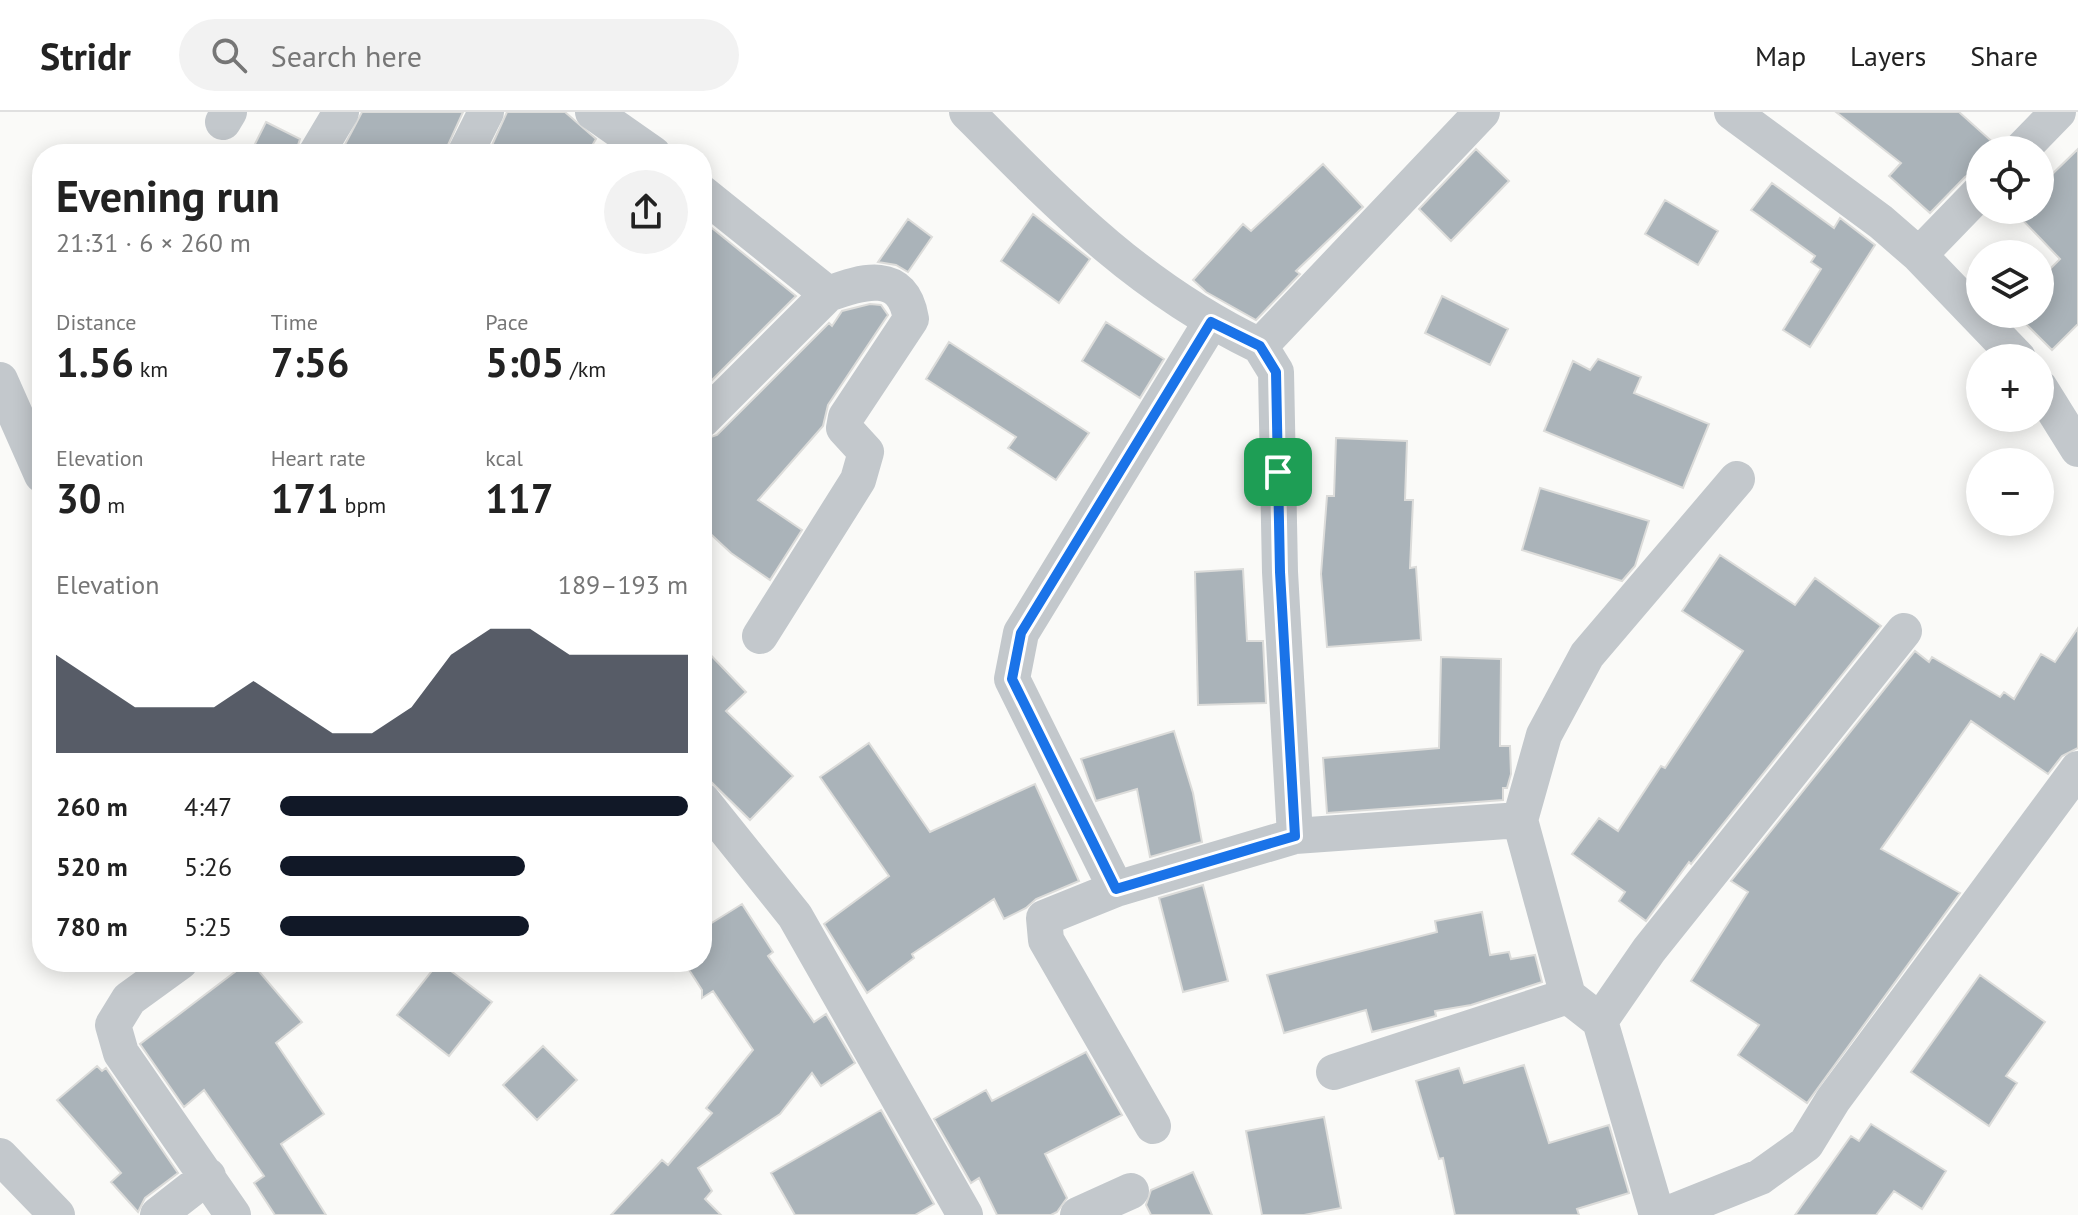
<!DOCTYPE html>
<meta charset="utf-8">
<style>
body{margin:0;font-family:"PT Sans",sans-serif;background:#f2f2f2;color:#222;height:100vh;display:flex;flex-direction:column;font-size:30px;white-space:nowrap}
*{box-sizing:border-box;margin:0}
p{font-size:26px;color:#767676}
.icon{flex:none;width:44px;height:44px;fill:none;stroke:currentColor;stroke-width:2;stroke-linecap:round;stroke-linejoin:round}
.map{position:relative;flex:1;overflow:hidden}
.sheet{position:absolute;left:32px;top:32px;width:680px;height:828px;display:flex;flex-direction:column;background:#fff;border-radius:32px;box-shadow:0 4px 20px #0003}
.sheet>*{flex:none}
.buttons{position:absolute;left:1966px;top:24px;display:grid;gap:16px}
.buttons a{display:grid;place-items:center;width:88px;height:88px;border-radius:50%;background:#fff;box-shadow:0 4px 20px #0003;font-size:40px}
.pin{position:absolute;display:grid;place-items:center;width:68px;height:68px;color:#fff;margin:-34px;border-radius:16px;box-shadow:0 4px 12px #0006}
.round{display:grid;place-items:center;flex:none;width:84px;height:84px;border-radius:42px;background:#f2f2f2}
.summary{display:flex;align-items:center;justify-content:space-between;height:136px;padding:0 24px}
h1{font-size:44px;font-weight:700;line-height:60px}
.figures{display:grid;grid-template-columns:repeat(3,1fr);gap:12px;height:136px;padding:8px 24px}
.figures div{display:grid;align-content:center}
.figures b{font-size:40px;font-weight:700}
.figures small{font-size:22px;font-weight:400}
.figures p{font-size:22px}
.chart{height:224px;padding:16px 24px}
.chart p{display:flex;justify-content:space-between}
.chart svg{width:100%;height:144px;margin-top:8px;fill:#111827;opacity:.7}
ul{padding:0 24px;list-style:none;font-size:26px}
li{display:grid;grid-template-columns:128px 96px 1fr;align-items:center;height:60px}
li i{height:20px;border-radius:10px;background:#111827}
header{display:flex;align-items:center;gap:48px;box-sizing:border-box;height:112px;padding:0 40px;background:#fff;border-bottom:2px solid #e0e0e0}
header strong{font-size:38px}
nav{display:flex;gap:44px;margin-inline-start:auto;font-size:28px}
.search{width:560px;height:72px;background:#f2f2f2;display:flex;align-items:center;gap:20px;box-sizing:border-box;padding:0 28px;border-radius:44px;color:#767676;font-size:30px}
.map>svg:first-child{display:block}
.building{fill:#aab3b9;stroke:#dcdcda;stroke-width:2}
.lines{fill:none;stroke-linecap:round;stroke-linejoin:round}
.minor{stroke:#c3c8cc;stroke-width:36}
.route-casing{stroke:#fff;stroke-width:16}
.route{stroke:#1a73e8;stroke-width:10}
</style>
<header>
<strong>Stridr</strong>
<div class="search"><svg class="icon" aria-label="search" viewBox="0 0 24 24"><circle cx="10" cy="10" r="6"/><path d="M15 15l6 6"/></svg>Search here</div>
<nav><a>Map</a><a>Layers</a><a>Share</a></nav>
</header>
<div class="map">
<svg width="2078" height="1103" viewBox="0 0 2078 1103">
<rect width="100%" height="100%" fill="#fafaf8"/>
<path class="building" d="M 362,0 L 463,0 L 444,42 L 340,42 Z
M 507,0 L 565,0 L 596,27 L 587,42 L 488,42 Z
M 1836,0 L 1959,0 L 1998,35 L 1995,38 L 1980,38 L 1980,55 L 1965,65 L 1930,101 L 1889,64 L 1901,51 Z
M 266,10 L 300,27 L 295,42 L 250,42 Z
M 1476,37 L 1509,69 L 1451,129 L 1419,97 Z
M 2078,37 L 2078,212 L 2052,238 L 2016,202 L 2040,202 L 2040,167 L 2060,147 L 2013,98 L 2040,98 L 2040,74 Z
M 1323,52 L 1363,95 L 1296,159 L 1300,162 L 1256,208 L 1206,180 L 1193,168 L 1243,112 L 1251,119 Z
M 1772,71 L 1834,116 L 1840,106 L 1875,133 L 1810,235 L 1783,218 L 1821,157 L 1811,150 L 1815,144 L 1751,98 Z
M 1665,88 L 1718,119 L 1698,153 L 1645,122 Z
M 1033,102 L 1090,147 L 1059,191 L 1001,149 Z
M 908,107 L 932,125 L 908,160 L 896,153 L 878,150 Z
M 702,108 L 796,184 L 702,278 Z
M 1442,184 L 1508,217 L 1490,253 L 1425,221 Z
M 870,192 L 881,193 L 888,203 L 828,293 L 823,314 L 758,388 L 802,418 L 770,468 L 731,441 L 702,414 L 702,328 L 717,323 L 829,211 L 832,214 L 842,199 Z
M 1106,210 L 1164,247 L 1140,286 L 1082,249 Z
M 949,230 L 1089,321 L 1056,368 L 1008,336 L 1016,325 L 926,267 Z
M 1598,247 L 1641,265 L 1634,281 L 1709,312 L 1683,376 L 1544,319 L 1573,249 L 1590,258 Z
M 1336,326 L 1407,329 L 1405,388 L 1413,388 L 1410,456 L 1416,455 L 1421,528 L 1327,535 L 1321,462 L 1327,384 L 1334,384 Z
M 1540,376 L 1649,409 L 1635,454 L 1622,469 L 1522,438 Z
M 1720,443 L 1795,493 L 1815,466 L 1881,514 L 1691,752 L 1689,750 L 1646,809 L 1619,789 L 1625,780 L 1572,742 L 1599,706 L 1618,719 L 1661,654 L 1665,656 L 1743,539 L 1682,499 Z
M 1243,457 L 1247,529 L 1263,529 L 1266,591 L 1198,593 L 1195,460 Z
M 2078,516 L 2078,636 L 2062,644 L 2048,662 L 1971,609 L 1881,737 L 1960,781 L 1807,991 L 1738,943 L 1759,913 L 1691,869 L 1748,780 L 1731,769 L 1915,539 L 1929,550 L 1932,545 L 2000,585 L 2004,580 L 2014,587 L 2041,542 L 2055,550 Z
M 702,534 L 746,580 L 726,599 L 793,664 L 750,708 L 702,661 Z
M 1441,545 L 1501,547 L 1500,634 L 1510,634 L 1511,662 L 1507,676 L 1503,676 L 1503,688 L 1327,701 L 1323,646 L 1439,636 Z
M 1174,619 L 1193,681 L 1202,730 L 1150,745 L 1137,677 L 1096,689 L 1081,647 Z
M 869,631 L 930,720 L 1035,672 L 1079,769 L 1036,787 L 1026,796 L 1004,807 L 994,787 L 912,842 L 914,846 L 867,881 L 824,812 L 889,764 L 820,665 Z
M 1203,773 L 1228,869 L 1183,880 L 1159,786 Z
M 742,792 L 773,840 L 768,844 L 814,910 L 826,902 L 855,951 L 821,974 L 812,961 L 780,1002 L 698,1056 L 712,1079 L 705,1087 L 721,1103 L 611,1103 L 662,1048 L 668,1053 L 712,1001 L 706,996 L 753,938 L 713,879 L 702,886 L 702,878 L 684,850 L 702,850 L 702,817 Z
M 1482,800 L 1490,843 L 1509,840 L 1511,847 L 1535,843 L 1542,870 L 1471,893 L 1435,899 L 1436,904 L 1372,920 L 1366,898 L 1284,921 L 1267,863 L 1437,820 L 1435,809 Z
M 248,850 L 251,850 L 302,910 L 276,931 L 324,1002 L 281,1032 L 326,1103 L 275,1103 L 254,1071 L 264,1064 L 204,978 L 184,995 L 140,932 Z
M 439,850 L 492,890 L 449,944 L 397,903 Z
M 1980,863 L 2045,910 L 2006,964 L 2017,971 L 1989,1014 L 1911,960 Z
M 543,934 L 577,968 L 537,1008 L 503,973 Z
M 1086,940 L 1122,1003 L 1045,1042 L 1067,1086 L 1057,1100 L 1051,1103 L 997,1103 L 979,1066 L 971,1071 L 934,1007 L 986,978 L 992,989 Z
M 1524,953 L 1549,1031 L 1609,1013 L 1629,1081 L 1577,1097 L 1579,1103 L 1455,1103 L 1443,1046 L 1439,1047 L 1416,969 L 1459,956 L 1464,971 Z
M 97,954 L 102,959 L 106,956 L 178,1061 L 145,1086 L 138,1100 L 111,1070 L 121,1061 L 57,988 Z
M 881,998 L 934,1092 L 915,1103 L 795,1103 L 771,1061 Z
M 1324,1005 L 1341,1096 L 1304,1103 L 1262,1103 L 1246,1019 Z
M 1871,1012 L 1946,1059 L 1922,1097 L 1894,1079 L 1876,1103 L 1795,1103 L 1851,1024 L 1859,1029 Z
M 1193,1060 L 1212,1103 L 1151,1103 L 1146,1093 L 1151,1078 Z"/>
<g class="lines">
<path class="minor" d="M 593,0 L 653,42
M 967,0 C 1060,94 1139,176 1260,234
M 1732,0 L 1881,110 L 1919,143 L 2018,246
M 223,10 L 229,0
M 2021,38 L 2058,0
M 316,42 L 341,0
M 465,42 L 486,0
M 702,81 L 828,182 L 702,308
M 1919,143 L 1980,80
M 0,268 L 42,363
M 2040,276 L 2078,337
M 760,524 L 858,368 L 866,340 L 844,316 L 846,305 L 911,207 C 903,157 863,169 828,182
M 702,688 L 795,804 L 965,1103
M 1295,724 L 1280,460 L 1276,260 L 1260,234 L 1482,0
M 1116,777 L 1295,724 L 1520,708
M 180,850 L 129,887 L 113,913 L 121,941 L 233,1103
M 1600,909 L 1649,838 L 1904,519
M 1334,960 L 1568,884
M 1153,1014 L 1046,828 L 1044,806 L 1116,777 L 1012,567 L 1021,521 L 1211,210
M 0,1044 L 57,1103
M 158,1103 L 208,1064
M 1078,1103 L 1131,1079
M 1657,1103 L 1600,909 L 1568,884 L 1520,708 L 1544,623 L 1587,543 L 1737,367
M 1665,1103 L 1760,1065 L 1806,1032 L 1833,988 L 2078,657"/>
</g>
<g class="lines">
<defs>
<path id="route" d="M 1211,210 L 1260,234 L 1276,260 L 1280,460 L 1295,724 L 1116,777 L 1012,567 L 1021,521 Z"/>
</defs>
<use href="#route" class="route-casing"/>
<use href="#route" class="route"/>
</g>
</svg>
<div class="buttons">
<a><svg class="icon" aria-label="locate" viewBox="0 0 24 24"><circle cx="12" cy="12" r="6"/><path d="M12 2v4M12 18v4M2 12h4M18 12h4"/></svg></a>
<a><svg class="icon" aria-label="layers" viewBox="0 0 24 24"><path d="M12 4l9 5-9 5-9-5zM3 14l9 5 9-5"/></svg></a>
<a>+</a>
<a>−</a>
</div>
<div class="pin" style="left:1278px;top:360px;background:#1e9e55"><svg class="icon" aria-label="arrive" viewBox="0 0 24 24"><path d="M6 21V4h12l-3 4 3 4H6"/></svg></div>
<section class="sheet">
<div class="summary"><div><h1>Evening run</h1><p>21:31 · 6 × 260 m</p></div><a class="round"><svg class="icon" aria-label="share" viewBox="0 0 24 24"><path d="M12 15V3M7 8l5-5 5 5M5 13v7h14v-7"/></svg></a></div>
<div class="figures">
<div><p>Distance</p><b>1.56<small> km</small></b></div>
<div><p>Time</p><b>7:56</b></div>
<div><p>Pace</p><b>5:05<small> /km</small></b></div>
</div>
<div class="figures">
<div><p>Elevation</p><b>30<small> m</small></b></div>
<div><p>Heart rate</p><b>171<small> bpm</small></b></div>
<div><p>kcal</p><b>117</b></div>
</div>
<div class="chart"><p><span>Elevation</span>189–193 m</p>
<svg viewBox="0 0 160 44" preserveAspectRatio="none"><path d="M0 44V14L10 22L20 30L30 30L40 30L50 22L60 30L70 38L80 38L90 30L100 14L110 6L120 6L130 14L140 14L150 14L160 14V44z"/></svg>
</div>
<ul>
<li><b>260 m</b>4:47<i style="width:100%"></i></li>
<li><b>520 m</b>5:26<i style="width:60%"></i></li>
<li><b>780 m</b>5:25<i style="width:61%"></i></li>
</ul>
</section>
</div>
